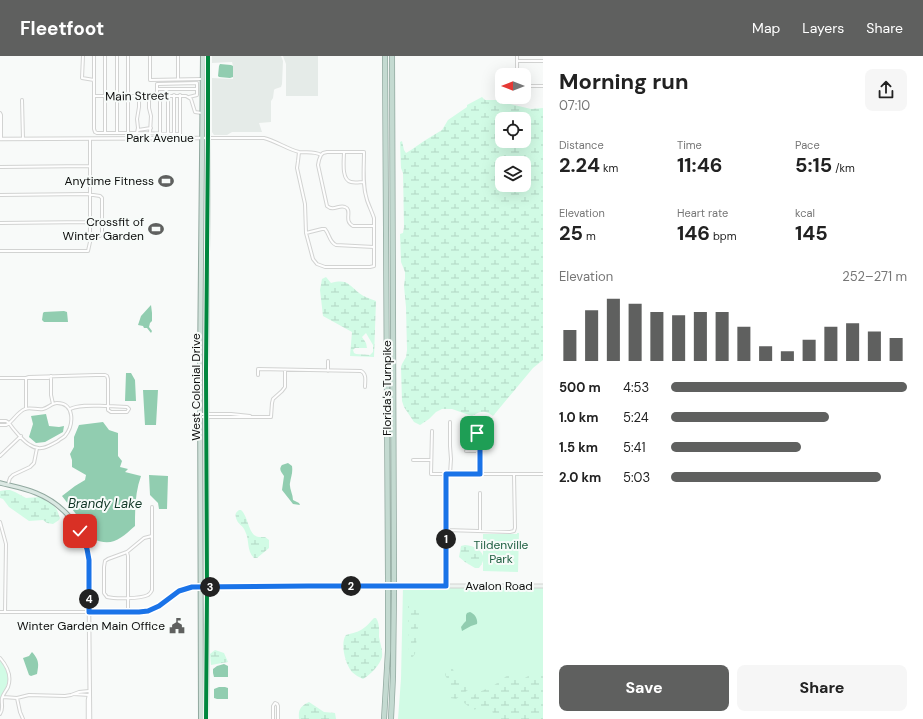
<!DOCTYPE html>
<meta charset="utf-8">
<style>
body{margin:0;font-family:"DM Sans",sans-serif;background:#f6f6f6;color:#222;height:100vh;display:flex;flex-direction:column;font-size:15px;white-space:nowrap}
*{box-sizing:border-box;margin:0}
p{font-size:13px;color:#767676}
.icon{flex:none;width:22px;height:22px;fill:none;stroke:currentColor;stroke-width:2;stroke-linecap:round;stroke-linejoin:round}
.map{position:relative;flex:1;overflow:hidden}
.sheet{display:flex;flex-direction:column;background:#fff;width:380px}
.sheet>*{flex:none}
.needle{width:26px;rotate:270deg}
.buttons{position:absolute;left:495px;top:12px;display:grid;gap:8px}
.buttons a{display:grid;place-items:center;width:36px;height:36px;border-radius:8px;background:#fff;box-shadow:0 4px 16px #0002;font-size:20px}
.pin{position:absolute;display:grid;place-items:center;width:34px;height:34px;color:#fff;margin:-17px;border-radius:8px;box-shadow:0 2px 6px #0006}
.km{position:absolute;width:20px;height:20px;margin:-10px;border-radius:50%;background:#222;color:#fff;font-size:11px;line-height:20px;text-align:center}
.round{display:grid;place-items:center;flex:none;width:42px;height:42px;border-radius:8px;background:#f6f6f6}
.summary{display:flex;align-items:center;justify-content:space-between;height:68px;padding:0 16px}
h1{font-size:22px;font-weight:700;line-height:30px}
.figures{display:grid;grid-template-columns:repeat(3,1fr);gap:6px;height:68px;padding:4px 16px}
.figures div{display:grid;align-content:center}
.figures b{font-size:20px;font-weight:700}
.figures small{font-size:11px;font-weight:400}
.figures p{font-size:11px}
.chart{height:112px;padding:8px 16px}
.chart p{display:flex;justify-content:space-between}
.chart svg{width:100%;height:72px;margin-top:4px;stroke:#5f605f;stroke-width:6}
.primary-button{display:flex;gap:8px;margin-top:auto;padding:8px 16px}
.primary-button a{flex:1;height:46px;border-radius:8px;background:#5f605f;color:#fff;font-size:16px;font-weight:700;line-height:46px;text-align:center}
.primary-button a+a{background:#f6f6f6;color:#222}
ul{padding:0 16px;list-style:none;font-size:13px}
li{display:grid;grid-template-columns:64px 48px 1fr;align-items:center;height:30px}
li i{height:10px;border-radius:5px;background:#5f605f}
header{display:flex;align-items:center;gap:24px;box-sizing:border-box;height:56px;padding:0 20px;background:#5f605f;color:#fff}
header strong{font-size:19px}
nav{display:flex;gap:22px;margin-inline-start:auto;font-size:14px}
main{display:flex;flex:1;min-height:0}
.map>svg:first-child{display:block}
.built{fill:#e5ebe8}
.green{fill:#d1fbe5}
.wetland{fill:url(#wetland-marsh);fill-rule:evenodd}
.water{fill:#91cdb0}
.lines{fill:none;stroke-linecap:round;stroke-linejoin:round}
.minor-casing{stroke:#d2d3d2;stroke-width:4}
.tertiary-casing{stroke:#d2d3d2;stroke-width:4.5}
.secondary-casing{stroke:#d2d3d2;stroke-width:5}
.primary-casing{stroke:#91a89f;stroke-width:5.5}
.trunk-casing{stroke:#91a89f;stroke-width:6}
.motorway-casing{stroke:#91a89f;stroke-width:6}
.minor{stroke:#fefefe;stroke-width:2}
.tertiary{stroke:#fefefe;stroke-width:2.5}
.secondary{stroke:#edf3f0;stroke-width:3}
.primary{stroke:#dbe8e3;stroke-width:3.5}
.trunk{stroke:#d0e1da;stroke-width:4}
.motorway{stroke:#c4dad1;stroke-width:4.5}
.motorway-bridge-casing{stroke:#91a89f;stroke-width:6;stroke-linecap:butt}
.motorway-bridge{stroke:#c4dad1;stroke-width:4.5}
.cycleway-casing{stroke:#f7fbf9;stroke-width:6}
.cycleway{stroke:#00873e;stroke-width:4}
.route-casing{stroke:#fff;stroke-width:8}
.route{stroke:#1a73e8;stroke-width:5}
.labels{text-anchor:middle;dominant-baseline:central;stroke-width:4;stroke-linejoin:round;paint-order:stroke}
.street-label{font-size:12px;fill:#0c0d0c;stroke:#f7fbf9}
.poi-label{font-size:12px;fill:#0c0d0c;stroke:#f7fbf9;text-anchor:end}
.park-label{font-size:12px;fill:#1f5f42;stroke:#f7fbf9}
.water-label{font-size:13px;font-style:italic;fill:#103625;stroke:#f7fbf9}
</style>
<header>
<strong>Fleetfoot</strong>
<nav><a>Map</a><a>Layers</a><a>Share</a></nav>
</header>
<main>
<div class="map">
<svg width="543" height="663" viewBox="0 0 543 663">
<defs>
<pattern id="wetland-marsh" width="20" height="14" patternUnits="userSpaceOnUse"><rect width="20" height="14" fill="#d1fbe5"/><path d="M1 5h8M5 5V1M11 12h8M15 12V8" fill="none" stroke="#b2d6c3"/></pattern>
</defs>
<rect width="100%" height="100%" fill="#f8faf9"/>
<path class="built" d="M 212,0 L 281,0 L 283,5 L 282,28 L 281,31 L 275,33 L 274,34 L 273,42 L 271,45 L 271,66 L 259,67 L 262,76 L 232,76 L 227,79 L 214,79 L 212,76 L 212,22 L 233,23 L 233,10 L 232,6 L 212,7 Z
M 283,0 L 318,0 L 318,40 L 286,40 L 286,8 Z"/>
<path class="green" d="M 517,477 L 519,477 L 518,516 L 483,515 L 483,478 L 517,478 Z
M 403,530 L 543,530 L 543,663 L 398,663 L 401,623 Z
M 0,604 C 13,623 8,623 2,643 C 1,647 2,651 0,655 Z"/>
<path class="wetland" d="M 482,41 L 485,44 L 499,44 L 510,48 L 531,53 L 543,52 L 543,304 L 533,312 L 493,360 C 485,354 481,355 472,360 L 452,353 L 442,353 L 436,356 L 429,363 L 420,369 L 414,366 L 404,351 L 402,345 L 401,311 L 402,308 L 406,301 L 407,294 L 406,251 L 404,230 L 405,222 L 405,216 L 401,206 L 400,178 L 403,177 L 404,171 L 403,117 L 401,112 L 400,86 L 402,85 L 404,94 L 406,97 L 411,94 L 424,85 L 442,74 L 448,64 L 467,51 L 467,49 ZM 502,63 L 524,63 L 524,85 L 502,85 ZM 502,107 L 524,107 L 524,129 L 502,129 Z
M 326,221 L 331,227 C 347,223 348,228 359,237 C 364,241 371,243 376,245 L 374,301 L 350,300 L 352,276 L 323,260 L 320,234 L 322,223 ZM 366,277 L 373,289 L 373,296 L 370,299 L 356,298 L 354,297 L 353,294 L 355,292 L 367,292 L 366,287 L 362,281 Z
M 6,434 L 10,434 L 15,436 L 26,442 L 40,441 L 54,450 L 57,454 L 60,462 L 59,464 L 53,468 L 47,467 L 43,464 L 29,465 L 9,451 L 3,443 L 0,442 L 0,435 Z
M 239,454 L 241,454 C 249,461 248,480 259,481 C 261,481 263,481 265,481 L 269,484 L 269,492 L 257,502 L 254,502 C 246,494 250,484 245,475 C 243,469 238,469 236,462 C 235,458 236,456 239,454 Z
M 465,489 C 478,490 490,499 479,512 L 475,512 L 465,506 L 459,501 L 461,490 Z
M 408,545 C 414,547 420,552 422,558 L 419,562 L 418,572 L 415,598 L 412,602 L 409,599 Z
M 374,562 L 376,562 C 380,568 379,575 379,581 C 380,587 383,594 382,601 C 380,609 370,619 363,623 C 359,621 355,619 352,616 C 345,608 340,587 346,579 C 362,575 363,574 374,562 Z
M 215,594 L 224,597 L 228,606 L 211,609 L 210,598 Z
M 449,611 L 451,611 L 453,613 L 456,624 L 469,633 L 468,634 L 456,643 L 450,642 C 451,635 449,625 445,619 L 447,612 Z
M 543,614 L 543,663 L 494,663 L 492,653 L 483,651 L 473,654 L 463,646 L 477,637 L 493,630 L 508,619 L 512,620 L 519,625 C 527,621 534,616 543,614 Z
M 309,646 L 324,656 L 335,657 L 336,663 L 299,663 C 298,653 301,650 309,646 Z"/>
<path class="water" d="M 220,8 L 231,9 L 233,10 L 233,21 L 230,22 L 219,21 L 218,20 L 219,10 Z
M 151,249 L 152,257 L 152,265 L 150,267 L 149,271 L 152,275 L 151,277 L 147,272 L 144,272 L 143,270 L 138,269 L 141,260 Z
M 64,255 L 67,256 L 68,266 L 44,266 L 42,264 L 43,257 L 44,256 Z
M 126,317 L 131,317 L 135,324 L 136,345 L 125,345 Z
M 143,334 L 158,334 L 156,369 L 145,369 Z
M 46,358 L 49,370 L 59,371 L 64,370 L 63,376 L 45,386 L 36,387 L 29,381 L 33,368 L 31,360 Z
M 103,366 L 109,374 L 118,377 L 118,400 L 122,405 L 120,411 L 128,413 L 125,416 L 141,420 C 135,437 135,453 135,470 C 120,483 112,492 91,482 L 86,471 L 62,440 L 75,430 L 85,424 L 86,419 L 72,411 L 72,404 L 70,398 L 74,391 L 74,381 L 79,369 Z
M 288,407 L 292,410 C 293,417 291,420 290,427 C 289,432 293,438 293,444 L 299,447 L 300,449 L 293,448 L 282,434 L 284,420 C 282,416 278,414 282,409 Z
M 149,419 L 168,420 L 167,453 L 159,453 L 158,447 L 150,439 Z
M 470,556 C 475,558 478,563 477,568 L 471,570 L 462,575 L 461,571 L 464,567 L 466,565 L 466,559 L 467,557 Z
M 32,596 C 39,604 39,607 37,618 L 31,620 L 29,619 L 23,602 L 29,600 Z
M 224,608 L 228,610 L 228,621 L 214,621 L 213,617 L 213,613 L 217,610 Z
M 219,631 L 225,631 L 228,632 L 228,643 L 217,643 L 214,642 L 214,633 Z"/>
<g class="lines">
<defs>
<path id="minor" d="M 83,0 L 82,22 L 94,24
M 94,0 L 94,73 L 95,76 L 97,77 L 137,77 L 138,72 L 137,63 L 139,51 L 139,40
M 105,0 L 105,77
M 117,0 L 117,77
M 150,0 L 150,24 L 202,23
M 517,0 L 517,19
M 517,5 L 543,5
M 178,23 L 178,0
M 524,30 L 543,30
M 157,33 L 197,33
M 174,39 L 174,78
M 94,40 L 186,40 L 191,43 L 195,56 L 202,57
M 149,40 L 149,52 L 151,60 L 150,77
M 157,40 L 157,28 L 197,27 L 197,39 L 189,41
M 168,40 L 168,78
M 22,44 L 23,83
M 0,57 L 1,59 L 1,83
M 138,74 L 151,72
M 128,77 L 128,0
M 137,77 L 180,78 L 180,39
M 160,77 L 160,40
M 208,82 L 264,82 C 276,85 287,93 299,96 C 307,97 314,95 321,99 L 323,97 L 327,96 L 364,96 C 364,112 362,129 367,144 C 369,150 372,156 374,162 L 374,210 L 370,211 L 325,211 L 317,208 L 313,203 L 306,177 L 305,148 L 297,112 L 298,105 L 299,96
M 344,96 C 344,104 341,124 351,126 C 355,127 360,126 364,126
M 321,99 L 319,104 L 318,109 L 327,150 C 334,156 339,148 345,151 C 353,154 343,165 353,170 L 374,170
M 0,111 L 90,110
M 0,139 L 87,138 L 100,140 L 102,142 L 102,177 L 100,180 L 90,181
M 0,167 L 90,166
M 306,177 L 322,173 L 325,173 C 330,179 329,186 336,189 L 374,191
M 0,195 L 88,195 L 90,186 L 90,83
M 328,315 L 328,305
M 258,319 L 258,313 L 361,315 C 367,318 365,325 365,331
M 51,320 L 51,339 L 53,348
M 0,322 L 48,322 L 50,321
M 26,322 L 29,321 L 96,319 L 105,319 L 107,320 L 108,323 L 108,350 C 96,350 81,348 70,353
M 26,322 L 26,353
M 108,350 L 127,351 L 129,353 L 127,356 L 111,356 L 108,354 Z
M 201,358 L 231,358 L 250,360
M 201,361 L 271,361 L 272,347 L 273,343 L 282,335 L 285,331 L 285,314
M 0,365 L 6,365 L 9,367 C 13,373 24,386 30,389 C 40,396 49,390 58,385 C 60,383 63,382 65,380 C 74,369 75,347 57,347 C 52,347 48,352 43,353 C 37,354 30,351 25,353 C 17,356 12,367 6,369 C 5,369 1,369 0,369
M 432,375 L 431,418 L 543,418
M 472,375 L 480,378 L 480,418
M 466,395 L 480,395
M 0,400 L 21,380
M 413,404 L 431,404
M 450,418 L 451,403 L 450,390 L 450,366
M 8,428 L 10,422 L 13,419 L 30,411 L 34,407 L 37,392
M 480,437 L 480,475
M 0,466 L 6,488 L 5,556
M 446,474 L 510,476 L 514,475 L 515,472 L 514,418
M 152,480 L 144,482 L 127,496 L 108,503 L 105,505 L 104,511 L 104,537 L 107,541 C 115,543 140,543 148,539 C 151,537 151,536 152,534 L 152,451
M 127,496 L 128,500 L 128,556
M 446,530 L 446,419
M 0,556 L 89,556
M 0,602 C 7,610 12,620 8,631 C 6,635 3,638 2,642 C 1,648 4,653 0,658
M 74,638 L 89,639
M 3,641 L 17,642 L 29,639 L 65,640 L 71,639 L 79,636 L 89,635
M 17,642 L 20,656 L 23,663
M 273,663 L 273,650 L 275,647 L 277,648 L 278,650 L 278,663"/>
<path id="tertiary" d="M 0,83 L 204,82
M 89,556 L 90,663
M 88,663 L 88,644 L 89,639"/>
<path id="secondary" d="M 308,530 L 310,531 L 318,531 L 361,530 L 543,530
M 207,531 L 309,530"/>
<path id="primary" d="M 0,427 C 12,430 24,432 36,437 C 61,447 83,470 88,498 C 91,517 89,537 89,556 L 139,556 L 148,555 L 159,550 L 176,537 L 182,534 L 192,531 L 207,531"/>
<path id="trunk" d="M 201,663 L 200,310 L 203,0
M 206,663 L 207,536 L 206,315 L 208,78 L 208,0"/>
<path id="motorway" d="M 385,0 L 388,524
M 392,0 L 394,525
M 384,663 L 388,595 L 388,536
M 391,663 L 393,620 L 394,536"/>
</defs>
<use href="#minor" class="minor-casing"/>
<use href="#tertiary" class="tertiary-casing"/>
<use href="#secondary" class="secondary-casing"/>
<use href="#primary" class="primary-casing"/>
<use href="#trunk" class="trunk-casing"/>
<use href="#motorway" class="motorway-casing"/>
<use href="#minor" class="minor"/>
<use href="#tertiary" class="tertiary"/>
<use href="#secondary" class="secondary"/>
<use href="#primary" class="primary"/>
<use href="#trunk" class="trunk"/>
<use href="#motorway" class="motorway"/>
<defs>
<path id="motorway-bridge" d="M 388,524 L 388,536
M 394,525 L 394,536"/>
</defs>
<use href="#motorway-bridge" class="motorway-bridge-casing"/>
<use href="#motorway-bridge" class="motorway-bridge"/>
<defs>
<path id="cycleway" d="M 206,663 L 207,536 L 206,315 L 208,78 L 208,0"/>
</defs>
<use href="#cycleway" class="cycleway-casing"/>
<use href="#cycleway" class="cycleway"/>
</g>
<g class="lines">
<defs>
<path id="route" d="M 80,475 L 87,493 L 89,504 L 89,556 L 139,556 L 148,555 L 159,550 L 179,535 L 192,531 L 308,530 L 446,530 L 446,418 L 480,418 L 480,378 L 477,377"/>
</defs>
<use href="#route" class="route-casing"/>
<use href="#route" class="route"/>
</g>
<defs>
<symbol id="stadium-bare" viewBox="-9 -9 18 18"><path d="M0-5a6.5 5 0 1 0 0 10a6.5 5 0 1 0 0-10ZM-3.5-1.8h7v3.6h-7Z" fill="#5f605f" stroke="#f7fbf9" stroke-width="2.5" paint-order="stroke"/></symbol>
<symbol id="civic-bare" viewBox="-9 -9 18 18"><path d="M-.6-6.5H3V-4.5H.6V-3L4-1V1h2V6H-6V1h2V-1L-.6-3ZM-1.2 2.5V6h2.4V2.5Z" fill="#5f605f" stroke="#f7fbf9" stroke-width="2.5" paint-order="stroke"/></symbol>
</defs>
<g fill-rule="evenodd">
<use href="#stadium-bare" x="155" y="114" width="22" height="22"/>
<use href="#stadium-bare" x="145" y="162" width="22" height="22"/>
<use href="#civic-bare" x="166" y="559" width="22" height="22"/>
</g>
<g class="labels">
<g class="street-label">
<text transform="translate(137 40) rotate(-1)">Main Street</text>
<text x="160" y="82">Park Avenue</text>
<text transform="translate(196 331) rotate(-90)">West Colonial Drive</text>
<text transform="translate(387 332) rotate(-90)">Florida's Turnpike</text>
<text x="499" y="530">Avalon Road</text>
</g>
<g class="poi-label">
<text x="154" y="125">Anytime Fitness</text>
<text x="144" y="166">Crossfit of<tspan x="144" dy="14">Winter Garden</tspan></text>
<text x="165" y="570">Winter Garden Main Office</text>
</g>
<g class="park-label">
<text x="501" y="489">Tildenville<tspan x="501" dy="14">Park</tspan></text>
</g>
<g class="water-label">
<text x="105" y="447">Brandy Lake</text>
</g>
</g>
</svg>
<div class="buttons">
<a><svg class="needle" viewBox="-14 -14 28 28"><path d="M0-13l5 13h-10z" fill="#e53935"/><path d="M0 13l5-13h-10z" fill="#767676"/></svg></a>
<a><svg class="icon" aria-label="locate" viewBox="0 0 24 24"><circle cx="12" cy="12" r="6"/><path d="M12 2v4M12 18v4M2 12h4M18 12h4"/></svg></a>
<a><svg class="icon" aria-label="layers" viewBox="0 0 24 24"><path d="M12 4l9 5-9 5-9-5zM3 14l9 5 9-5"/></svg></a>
</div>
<div class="pin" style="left:477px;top:377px;background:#1e9e55"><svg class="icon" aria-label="arrive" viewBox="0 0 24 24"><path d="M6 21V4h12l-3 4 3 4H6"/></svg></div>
<div class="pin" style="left:80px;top:475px;background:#d93025"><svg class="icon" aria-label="check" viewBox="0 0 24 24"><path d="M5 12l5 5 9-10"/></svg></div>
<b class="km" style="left:446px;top:483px">1</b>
<b class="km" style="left:351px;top:530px">2</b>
<b class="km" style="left:210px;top:531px">3</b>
<b class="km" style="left:89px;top:543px">4</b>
</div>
<section class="sheet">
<div class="summary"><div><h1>Morning run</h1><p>07:10</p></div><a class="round"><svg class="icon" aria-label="share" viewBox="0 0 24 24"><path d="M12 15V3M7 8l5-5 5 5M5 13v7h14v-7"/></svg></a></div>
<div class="figures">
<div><p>Distance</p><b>2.24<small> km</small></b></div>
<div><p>Time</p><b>11:46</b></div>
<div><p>Pace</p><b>5:15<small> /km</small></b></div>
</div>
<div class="figures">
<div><p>Elevation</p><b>25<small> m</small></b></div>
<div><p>Heart rate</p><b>146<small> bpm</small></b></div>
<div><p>kcal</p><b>145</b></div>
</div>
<div class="chart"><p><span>Elevation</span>252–271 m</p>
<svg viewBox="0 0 160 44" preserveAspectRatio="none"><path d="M5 44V25M15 44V13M25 44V6M35 44V9M45 44V14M55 44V16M65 44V14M75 44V14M85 44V23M95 44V35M105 44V38M115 44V31M125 44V23M135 44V21M145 44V26M155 44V30"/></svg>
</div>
<ul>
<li><b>500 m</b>4:53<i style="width:100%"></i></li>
<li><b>1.0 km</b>5:24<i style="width:67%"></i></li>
<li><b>1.5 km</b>5:41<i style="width:55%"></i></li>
<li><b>2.0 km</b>5:03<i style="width:89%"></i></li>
</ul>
<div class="primary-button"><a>Save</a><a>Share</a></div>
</section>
</main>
